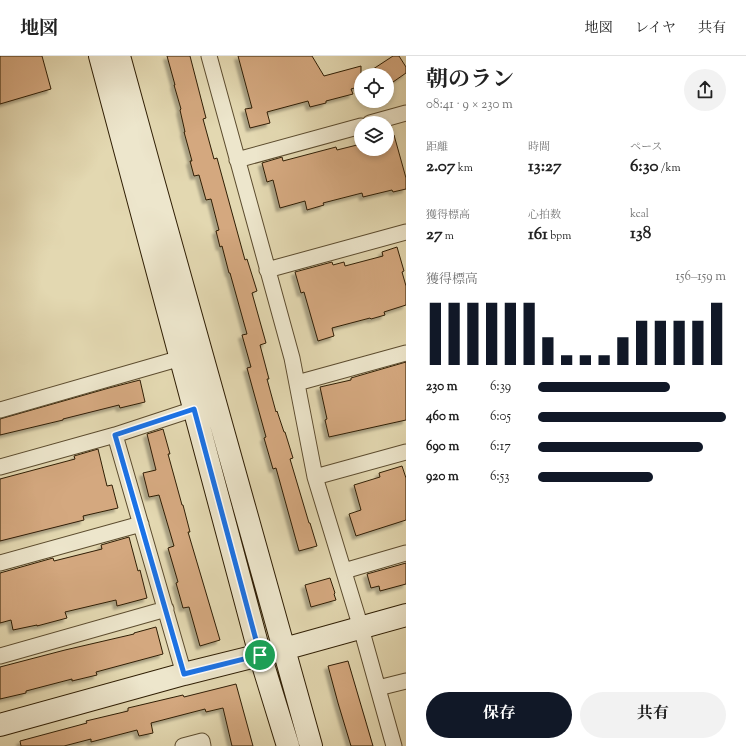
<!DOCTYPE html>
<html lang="ja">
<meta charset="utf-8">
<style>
body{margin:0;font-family:"Sorts Mill Goudy","Noto Serif JP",serif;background:#f2f2f2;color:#222;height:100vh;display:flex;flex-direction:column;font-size:15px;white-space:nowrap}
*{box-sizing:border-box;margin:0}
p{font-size:13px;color:#767676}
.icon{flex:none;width:22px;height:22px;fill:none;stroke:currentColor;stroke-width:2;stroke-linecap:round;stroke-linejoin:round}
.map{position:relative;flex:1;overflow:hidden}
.sheet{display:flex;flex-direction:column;background:#fff;width:340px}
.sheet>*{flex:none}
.fabs{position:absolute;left:354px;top:12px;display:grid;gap:8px}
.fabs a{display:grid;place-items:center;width:40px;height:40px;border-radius:50%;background:#fff;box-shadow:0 2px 6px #0003;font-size:20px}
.pin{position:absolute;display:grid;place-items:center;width:34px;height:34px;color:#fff;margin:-17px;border:2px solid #fff;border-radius:50%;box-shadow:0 1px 4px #0007}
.round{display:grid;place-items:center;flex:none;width:42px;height:42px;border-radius:21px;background:#f2f2f2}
.overview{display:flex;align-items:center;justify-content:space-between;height:68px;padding:0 20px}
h1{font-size:22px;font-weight:700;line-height:30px}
.figures{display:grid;grid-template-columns:repeat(3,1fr);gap:6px;height:68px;padding:4px 20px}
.figures div{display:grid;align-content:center}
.figures b{font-size:17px;font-weight:700}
.figures small{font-size:11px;font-weight:400}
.figures p{font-size:11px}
.chart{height:112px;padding:8px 20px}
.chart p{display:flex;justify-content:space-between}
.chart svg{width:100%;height:72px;margin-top:4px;stroke:#111827;stroke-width:6}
.primary-button{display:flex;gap:8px;margin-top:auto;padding:8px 20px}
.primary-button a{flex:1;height:46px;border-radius:24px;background:#111827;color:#fff;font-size:16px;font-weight:700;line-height:46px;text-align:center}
.primary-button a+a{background:#f2f2f2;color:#222}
ul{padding:0 20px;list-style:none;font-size:13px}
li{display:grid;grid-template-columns:64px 48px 1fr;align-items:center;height:30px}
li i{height:10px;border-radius:5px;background:#111827}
header{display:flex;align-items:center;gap:24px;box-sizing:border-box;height:56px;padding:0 20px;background:#fff;border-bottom:1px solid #e0e0e0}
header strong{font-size:19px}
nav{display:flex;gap:22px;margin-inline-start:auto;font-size:14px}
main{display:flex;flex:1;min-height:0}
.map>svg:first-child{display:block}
.building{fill:#d4a87f;stroke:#2f1e04;filter:url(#shadow)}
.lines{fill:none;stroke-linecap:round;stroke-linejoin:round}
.street-casing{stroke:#5c4c2f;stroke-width:17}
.secondary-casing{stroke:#2f1e04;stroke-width:24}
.street{stroke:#ede6cc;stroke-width:15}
.secondary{stroke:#ede6cc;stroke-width:22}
.route-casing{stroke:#fff;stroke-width:8}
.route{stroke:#1a73e8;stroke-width:5}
</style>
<header>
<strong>地図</strong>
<nav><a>地図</a><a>レイヤ</a><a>共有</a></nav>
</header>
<main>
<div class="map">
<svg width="406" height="690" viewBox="0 0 406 690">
<defs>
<filter id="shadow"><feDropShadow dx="-3.5" dy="3.5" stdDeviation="1" flood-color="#0004"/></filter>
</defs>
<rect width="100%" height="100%" fill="#e3d8b1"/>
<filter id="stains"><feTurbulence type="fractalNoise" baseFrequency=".005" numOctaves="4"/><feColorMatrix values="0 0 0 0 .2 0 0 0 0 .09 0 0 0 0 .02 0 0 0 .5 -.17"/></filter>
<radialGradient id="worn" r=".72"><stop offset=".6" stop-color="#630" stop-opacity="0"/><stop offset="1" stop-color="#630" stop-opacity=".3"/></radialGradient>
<path class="building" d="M 0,0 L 42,0 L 51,33 L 0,48 Z
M 167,0 L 190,0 L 206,62 L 203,63 L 214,103 L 217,102 L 245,204 L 247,203 L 257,235 L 252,237 L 266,287 L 260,289 L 269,323 L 267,323 L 276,356 L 277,355 L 284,376 L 285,376 L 293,402 L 290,403 L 309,467 L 310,467 L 317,490 L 299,495 L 276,412 L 273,413 L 264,382 L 266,381 L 247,312 L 251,311 L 242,279 L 247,278 L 230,217 L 229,217 L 222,190 L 220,191 L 216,175 L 219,174 L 211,143 L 206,144 L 199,119 L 194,120 L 190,105 L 192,105 L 184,76 L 185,76 L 180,54 L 181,53 L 174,29 L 175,29 Z
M 238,0 L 312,0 L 324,20 L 361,10 L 361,30 L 351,33 L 353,38 L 326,45 L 326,47 L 310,51 L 308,45 L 267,56 L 270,67 L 250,72 L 245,53 L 252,52 Z
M 393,0 L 399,0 L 406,11 L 406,17 L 393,26 L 388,19 L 364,19 Z
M 394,79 L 406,122 L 406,133 L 393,136 L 392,134 L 363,141 L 362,137 L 323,147 L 324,149 L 307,154 L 305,145 L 280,152 L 273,124 L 267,126 L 262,107 L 282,101 L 283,105 L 336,91 L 337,94 L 361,88 L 361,93 L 387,93 L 387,80 Z
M 397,191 L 404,215 L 402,216 L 406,230 L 406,249 L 384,256 L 385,259 L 371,263 L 370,262 L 332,272 L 334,280 L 318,285 L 304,236 L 301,237 L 295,216 L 332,206 L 333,209 L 344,206 L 345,210 L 383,200 L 382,196 Z
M 406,306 L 406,364 L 329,381 L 325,364 L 327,363 L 320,331 L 351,324 L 351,322 Z
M 140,324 L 145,346 L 120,352 L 119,349 L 63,363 L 63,364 L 0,379 L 0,363 L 109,332 Z
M 163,373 L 170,398 L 168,398 L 182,449 L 183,449 L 190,476 L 188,476 L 220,584 L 200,590 L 189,551 L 183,552 L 176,527 L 178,526 L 168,492 L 174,490 L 159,439 L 149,441 L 143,417 L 156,414 L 147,378 Z
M 98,393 L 107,430 L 112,429 L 118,452 L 83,460 L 84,464 L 0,485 L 0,423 L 75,403 L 74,400 Z
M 402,410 L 406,422 L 406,464 L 356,480 L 349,458 L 361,454 L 354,429 L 380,421 L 379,417 Z
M 129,481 L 138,515 L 140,514 L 147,542 L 117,550 L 116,544 L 65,556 L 67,562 L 37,570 L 37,569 L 13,574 L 11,564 L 0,567 L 0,517 L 53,502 L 54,505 L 102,493 L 101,489 Z
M 406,507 L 406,528 L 380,535 L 379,530 L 371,532 L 367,518 Z
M 330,522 L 335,537 L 334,538 L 336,544 L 311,551 L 305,529 Z
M 156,571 L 163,598 L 96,616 L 97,619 L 72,625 L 72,623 L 26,635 L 26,637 L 0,643 L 0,611 L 65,594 L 134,578 L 134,577 Z
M 348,605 L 373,690 L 351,690 L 338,647 L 328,610 Z
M 236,628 L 253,690 L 232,690 L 223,652 L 206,656 L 205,653 L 151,667 L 153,677 L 139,680 L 137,674 L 91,686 L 91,683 L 64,690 L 21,690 L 20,685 L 87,667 L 86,665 L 128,655 L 128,652 L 183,639 L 184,641 Z"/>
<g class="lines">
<defs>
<path id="street" d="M 209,0 L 292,302 L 315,421 L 361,572 L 394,690
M 370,67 L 406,57
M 237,104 L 361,70
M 267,214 L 406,176
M 297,327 L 406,297
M 0,354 L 181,302
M 115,379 L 194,353
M 0,411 L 115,379 L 184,618
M 315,421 L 406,396
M 0,507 L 141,468
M 344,515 L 406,497
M 0,600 L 166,553
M 378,632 L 406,625
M 183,690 L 202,685 L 203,690"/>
<path id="secondary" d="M 100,0 L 260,599 L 288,690
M 119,0 L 151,117 L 311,690
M 0,669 L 184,618 L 284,593 L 406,559"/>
</defs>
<use href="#street" class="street-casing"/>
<use href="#secondary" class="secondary-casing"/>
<use href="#street" class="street"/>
<use href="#secondary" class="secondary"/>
</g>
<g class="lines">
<defs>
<path id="route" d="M 194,353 L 260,599 L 184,618 L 115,379 Z"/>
</defs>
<use href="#route" class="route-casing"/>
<use href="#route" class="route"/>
</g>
<rect width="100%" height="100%" filter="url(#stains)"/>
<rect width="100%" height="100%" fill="url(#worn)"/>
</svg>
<div class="fabs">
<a><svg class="icon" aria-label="locate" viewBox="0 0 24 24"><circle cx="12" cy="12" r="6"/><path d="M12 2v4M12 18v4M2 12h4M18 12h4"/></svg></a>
<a><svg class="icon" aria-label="layers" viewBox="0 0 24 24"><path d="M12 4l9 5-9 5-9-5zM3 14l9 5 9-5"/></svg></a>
</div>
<div class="pin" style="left:260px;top:599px;background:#1e9e55"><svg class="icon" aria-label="arrive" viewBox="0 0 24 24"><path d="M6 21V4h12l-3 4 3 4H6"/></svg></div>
</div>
<section class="sheet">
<div class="overview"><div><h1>朝のラン</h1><p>08:41 · 9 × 230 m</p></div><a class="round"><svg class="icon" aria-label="share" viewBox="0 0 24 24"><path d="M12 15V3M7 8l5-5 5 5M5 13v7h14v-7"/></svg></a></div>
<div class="figures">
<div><p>距離</p><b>2.07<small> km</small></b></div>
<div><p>時間</p><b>13:27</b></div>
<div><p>ペース</p><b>6:30<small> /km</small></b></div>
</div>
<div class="figures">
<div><p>獲得標高</p><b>27<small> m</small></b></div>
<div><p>心拍数</p><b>161<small> bpm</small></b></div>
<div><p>kcal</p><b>138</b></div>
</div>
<div class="chart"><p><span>獲得標高</span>156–159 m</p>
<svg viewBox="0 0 160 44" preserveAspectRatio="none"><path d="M5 44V6M15 44V6M25 44V6M35 44V6M45 44V6M55 44V6M65 44V27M75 44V38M85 44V38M95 44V38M105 44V27M115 44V17M125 44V17M135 44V17M145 44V17M155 44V6"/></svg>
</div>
<ul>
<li><b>230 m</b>6:39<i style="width:70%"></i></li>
<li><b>460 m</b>6:05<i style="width:100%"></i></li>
<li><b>690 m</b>6:17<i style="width:88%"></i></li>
<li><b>920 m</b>6:53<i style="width:61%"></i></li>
</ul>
<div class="primary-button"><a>保存</a><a>共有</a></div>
</section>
</main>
